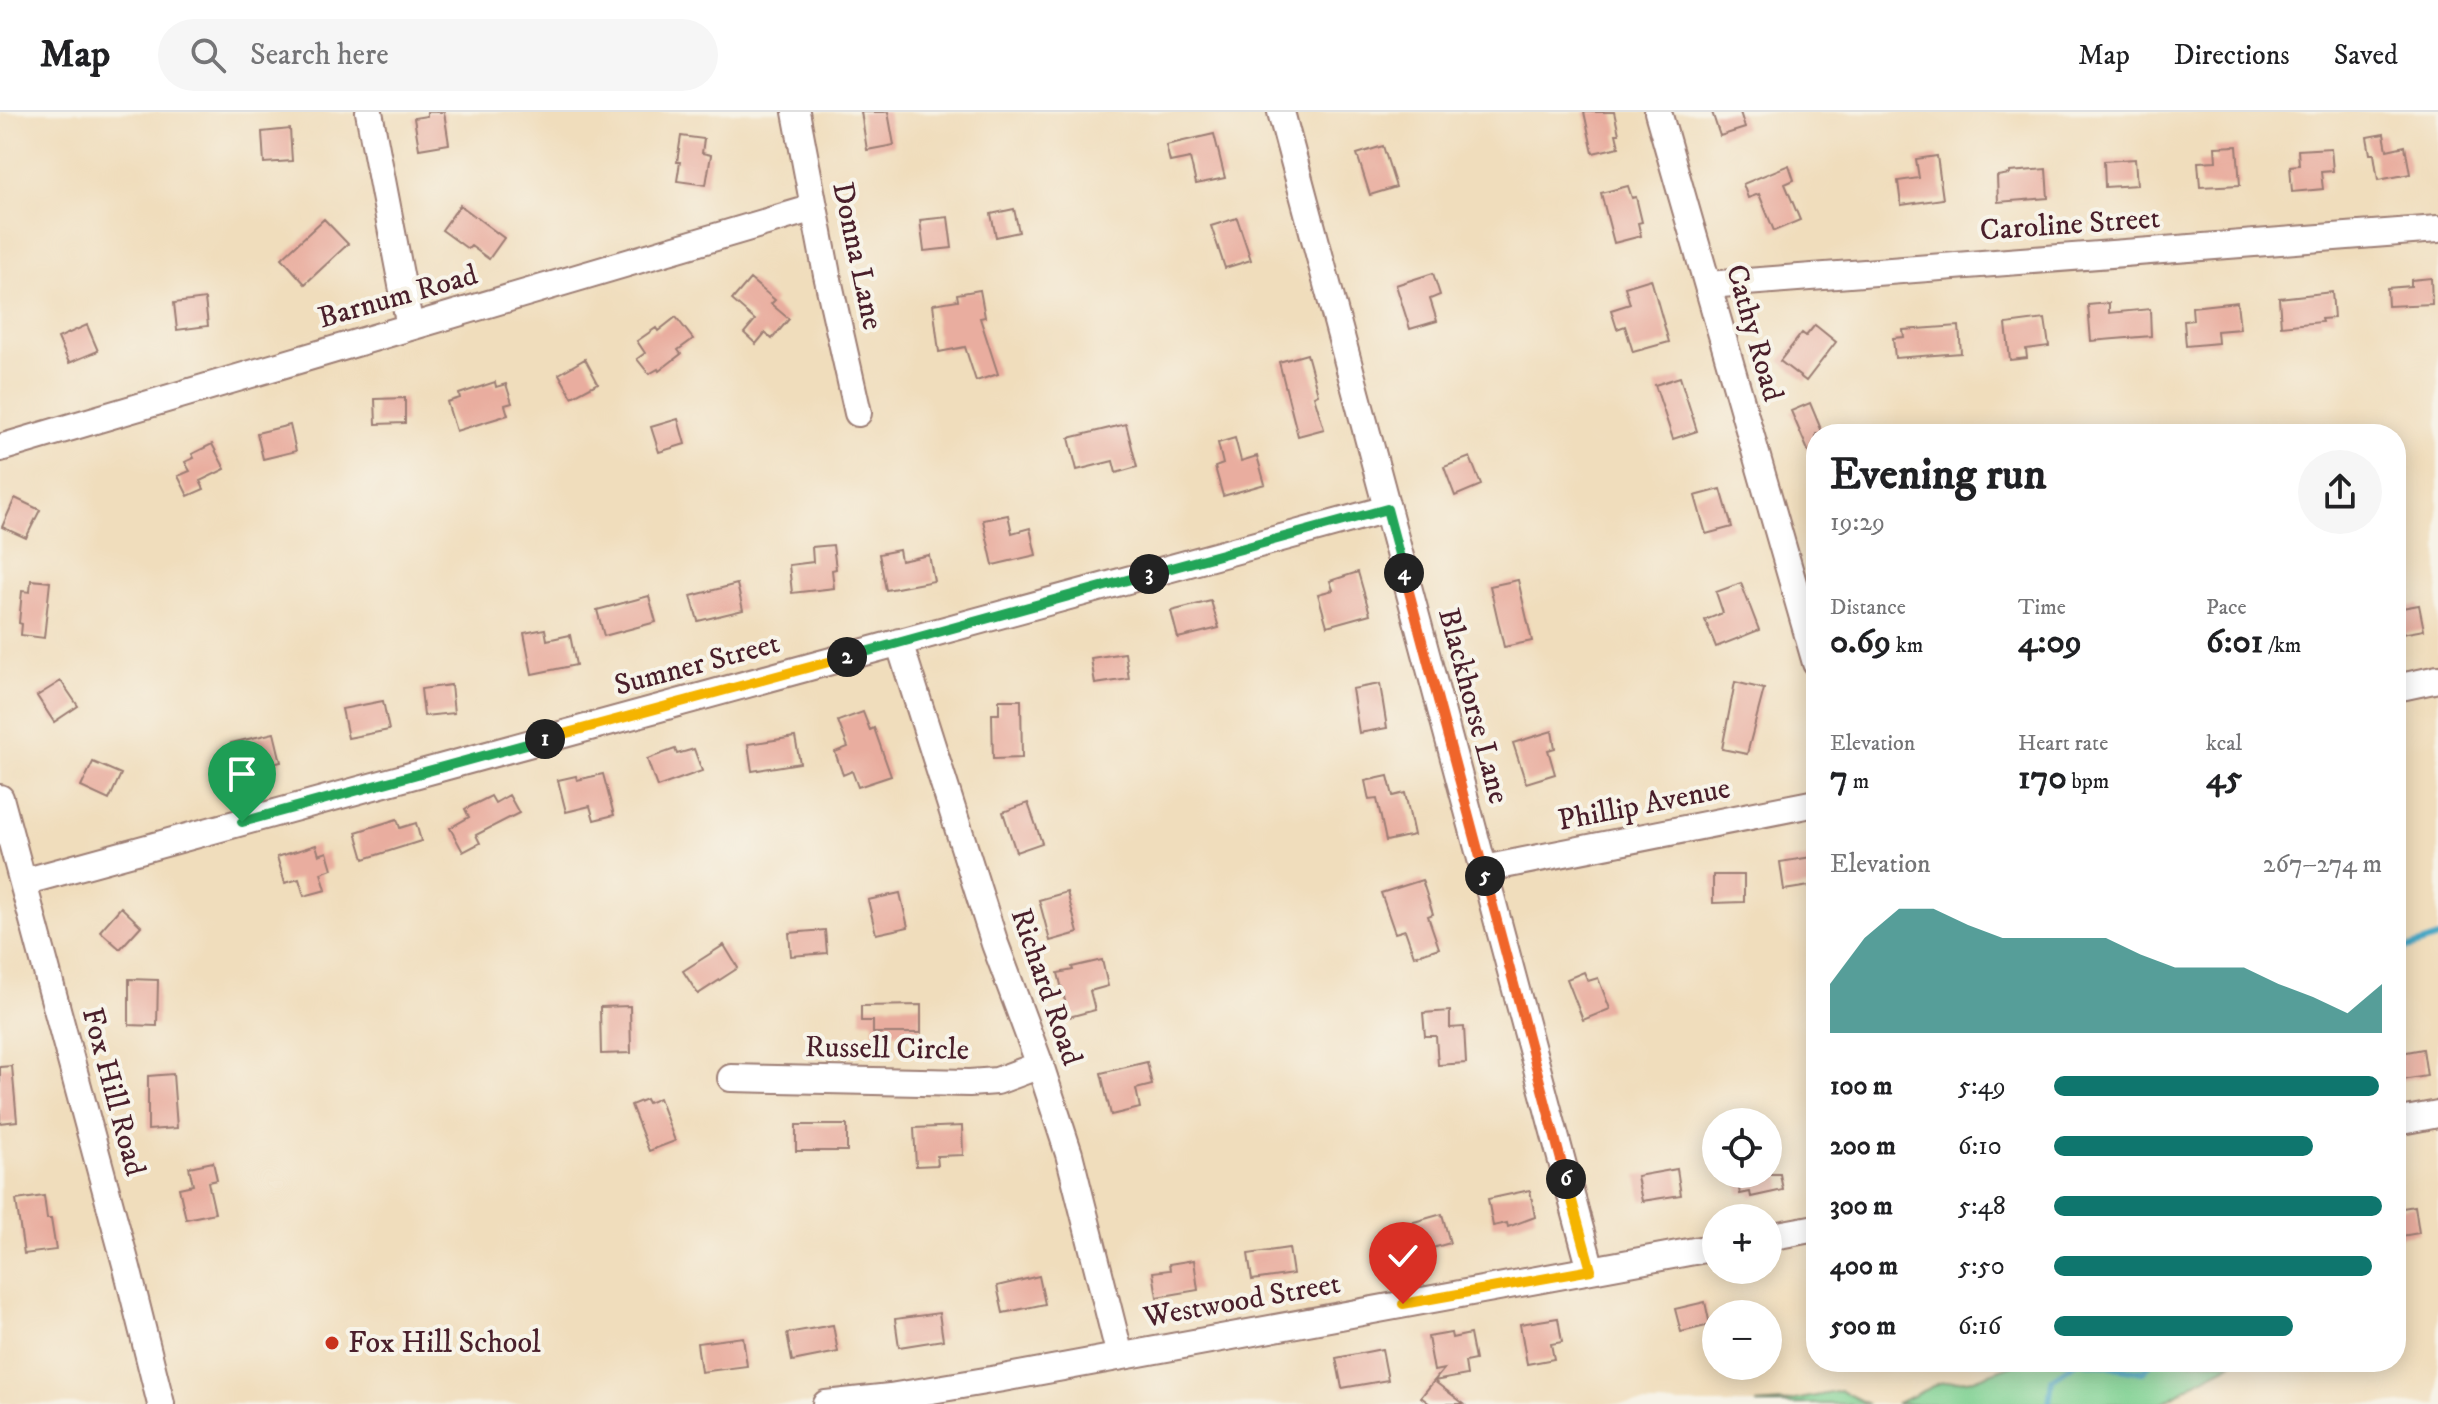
<!DOCTYPE html>
<meta charset="utf-8">
<style>
body{margin:0;font-family:"IM FELL DW Pica",serif;background:#f6f6f6;color:#202124;height:100vh;display:flex;flex-direction:column;font-size:30px;white-space:nowrap}
*{box-sizing:border-box;margin:0}
p{font-size:26px;color:#757577}
.icon{flex:none;width:44px;height:44px;fill:none;stroke:currentColor;stroke-width:2;stroke-linecap:round;stroke-linejoin:round}
.map{position:relative;flex:1;overflow:hidden}
.details{position:absolute;left:1806px;top:312px;width:600px;height:948px;display:flex;flex-direction:column;background:#fff;border-radius:32px;box-shadow:0 4px 20px #0003}
.details>*{flex:none}
.controls{position:absolute;left:1702px;top:996px;display:grid;gap:16px}
.controls a{display:grid;place-items:center;width:80px;height:80px;border-radius:50%;background:#fff;box-shadow:0 4px 20px #0003;font-size:40px}
.pin{position:absolute;display:grid;place-items:center;width:68px;height:68px;color:#fff;margin:-82px -34px;border-radius:50% 50% 50% 0;rotate:-45deg;box-shadow:0 0 8px #0007}
.pin .icon{rotate:45deg}
.km{position:absolute;width:40px;height:40px;margin:-20px;border-radius:50%;background:#222;color:#fff;font-size:22px;line-height:40px;text-align:center}
.round{display:grid;place-items:center;flex:none;width:84px;height:84px;border-radius:42px;background:#f6f6f6}
.overview{display:flex;align-items:center;justify-content:space-between;height:136px;padding:0 24px}
h1{font-size:44px;font-weight:700;line-height:60px}
.stats{display:grid;grid-template-columns:repeat(3,1fr);gap:12px;height:136px;padding:8px 24px}
.stats div{display:grid;align-content:center}
.stats b{font-size:34px;font-weight:700}
.stats small{font-size:22px;font-weight:400}
.stats p{font-size:22px}
.chart{height:224px;padding:16px 24px}
.chart p{display:flex;justify-content:space-between}
.chart svg{width:100%;height:144px;margin-top:8px;fill:#0f766e;opacity:.7}
ul{padding:0 24px;list-style:none;font-size:26px}
li{display:grid;grid-template-columns:128px 96px 1fr;align-items:center;height:60px}
li i{height:20px;border-radius:10px;background:#0f766e}
header{display:flex;align-items:center;gap:48px;box-sizing:border-box;height:112px;padding:0 40px;background:#fff;border-bottom:2px solid #e0e0e0}
header strong{font-size:38px}
nav{display:flex;gap:44px;margin-inline-start:auto;font-size:28px}
.search{width:560px;height:72px;background:#f6f6f6;display:flex;align-items:center;gap:20px;box-sizing:border-box;padding:0 28px;border-radius:44px;color:#757577;font-size:30px}
.map>svg:first-child{display:block}
.green{fill:#7fd193;stroke:#64785f;stroke-width:2}
.lines{fill:none;stroke-linecap:round;stroke-linejoin:round}
.stream{stroke:#46a7c5;stroke-width:6}
.building{fill:#e9ad9f}
.minor-casing{stroke:#9d7e74;stroke-width:30}
.minor{stroke:#fff;stroke-width:26}
.split-1-casing{stroke:#fff;stroke-width:16}
.split-2-casing{stroke:#fff;stroke-width:16}
.split-3-casing{stroke:#fff;stroke-width:16}
.split-4-casing{stroke:#fff;stroke-width:16}
.split-5-casing{stroke:#fff;stroke-width:16}
.split-6-casing{stroke:#fff;stroke-width:16}
.split-7-casing{stroke:#fff;stroke-width:16}
.split-1{stroke:#22a559;stroke-width:10}
.split-2{stroke:#f5b400;stroke-width:10}
.split-3{stroke:#22a559;stroke-width:10}
.split-4{stroke:#22a559;stroke-width:10}
.split-5{stroke:#f0652b;stroke-width:10}
.split-6{stroke:#f0652b;stroke-width:10}
.split-7{stroke:#f5b400;stroke-width:10}
.poi-dot{fill:#c8321e;stroke:#f7f3e8;stroke-width:3}
.labels{text-anchor:middle;dominant-baseline:central;stroke-width:8;stroke-linejoin:round;paint-order:stroke}
.street-label{font-size:30px;fill:#4a1f2b;stroke:#f7f3e8}
.poi-label{font-size:30px;fill:#4a1f2b;stroke:#f7f3e8;text-anchor:start}
</style>
<header>
<strong>Map</strong>
<div class="search"><svg class="icon" aria-label="search" viewBox="0 0 24 24"><circle cx="10" cy="10" r="6"/><path d="M15 15l6 6"/></svg>Search here</div>
<nav><a>Map</a><a>Directions</a><a>Saved</a></nav>
</header>
<div class="map">
<svg width="2438" height="1292" viewBox="0 0 2438 1292">
<rect width="100%" height="100%" fill="#f7f3e8"/>
<filter id="ink" filterUnits="userSpaceOnUse"><feTurbulence type="fractalNoise" baseFrequency=".0125" numOctaves="2"/><feDisplacementMap in="SourceGraphic" scale="16" xChannelSelector="R" yChannelSelector="G"/><feConvolveMatrix kernelMatrix="1 2 1 2 8 2 1 2 1" color-interpolation-filters="sRGB"/></filter>
<filter id="wash" filterUnits="userSpaceOnUse"><feTurbulence type="fractalNoise" baseFrequency=".006" numOctaves="4" result="noise"/><feDisplacementMap in="SourceGraphic" scale="32" xChannelSelector="R" yChannelSelector="G"/><feGaussianBlur stdDeviation="1.8" result="paint"/><feColorMatrix in="noise" values="0 0 0 0 0 0 0 0 0 0 0 0 0 0 0 0 0 1.4 0 .05"/><feComposite in="paint" operator="in"/></filter>
<g filter="url(#wash)">
<rect width="100%" height="100%" fill="#f0ddbc"/>
<path class="green" d="M 2020,1250 L 2234,1250 L 2203,1266 L 2160,1292 L 1896,1292 L 1939,1271 L 1974,1267 Z
M 1841,1279 L 1868,1292 L 1756,1292 L 1785,1290 Z"/>
<g class="lines">
<path class="stream" d="M 2396,840 L 2438,826
M 2086,1250 L 2143,1260 L 2152,1250
M 2049,1292 L 2052,1267 L 2077,1250"/>
</g>
<g id="blocks">
<path class="building" d="M 427,0 L 444,0 L 449,32 L 419,37 L 414,6 L 427,4 Z
M 861,0 L 888,0 L 894,33 L 867,38 Z
M 1584,0 L 1614,0 L 1619,22 L 1616,22 L 1619,35 L 1593,41 Z
M 1712,0 L 1740,0 L 1745,16 L 1720,24 Z
M 290,17 L 292,49 L 264,51 L 262,20 Z
M 1214,22 L 1225,66 L 1196,72 L 1190,46 L 1170,50 L 1166,33 Z
M 2384,22 L 2387,38 L 2405,34 L 2410,62 L 2378,68 L 2374,42 L 2370,42 L 2367,25 Z
M 681,24 L 704,27 L 702,41 L 711,43 L 706,73 L 677,69 L 680,50 L 677,50 Z
M 1383,34 L 1396,75 L 1370,83 L 1357,42 Z
M 2237,34 L 2240,73 L 2200,75 L 2198,50 L 2216,49 L 2215,35 Z
M 2331,36 L 2333,59 L 2321,60 L 2323,77 L 2292,80 L 2290,54 L 2299,53 L 2298,38 Z
M 1937,44 L 1943,87 L 1901,93 L 1898,69 L 1919,66 L 1916,47 Z
M 2135,47 L 2137,73 L 2105,75 L 2104,49 Z
M 1789,53 L 1794,68 L 1785,72 L 1800,108 L 1774,119 L 1759,82 L 1748,86 L 1743,72 Z
M 2046,57 L 2048,86 L 1998,90 L 1997,64 L 2010,62 L 2010,60 Z
M 1628,74 L 1632,86 L 1636,85 L 1642,110 L 1638,111 L 1641,124 L 1614,131 L 1601,81 Z
M 460,93 L 504,126 L 489,147 L 471,134 L 468,137 L 442,118 Z
M 1014,97 L 1019,120 L 996,125 L 991,102 Z
M 948,105 L 952,136 L 924,139 L 920,108 Z
M 1237,106 L 1251,148 L 1225,156 L 1211,114 Z
M 324,107 L 348,132 L 305,172 L 282,146 Z
M 1433,161 L 1440,183 L 1430,187 L 1437,209 L 1410,217 L 1396,173 Z
M 2431,166 L 2432,192 L 2388,194 L 2387,176 L 2411,174 L 2411,168 Z
M 750,167 L 775,188 L 771,192 L 789,207 L 772,227 L 765,221 L 756,232 L 744,221 L 755,208 L 732,188 Z
M 1651,167 L 1669,230 L 1633,240 L 1625,214 L 1617,217 L 1611,198 L 1630,192 L 1625,175 Z
M 980,178 L 985,205 L 980,206 L 998,262 L 976,269 L 965,235 L 939,240 L 933,192 L 958,188 L 957,182 Z
M 2332,180 L 2334,206 L 2321,207 L 2322,210 L 2281,214 L 2279,186 Z
M 205,187 L 208,214 L 177,218 L 174,191 Z
M 2237,190 L 2240,217 L 2217,219 L 2218,231 L 2186,234 L 2184,209 L 2193,208 L 2192,195 Z
M 2109,191 L 2109,201 L 2150,197 L 2151,224 L 2091,229 L 2088,193 Z
M 676,205 L 693,227 L 678,238 L 681,242 L 659,259 L 658,257 L 649,262 L 637,247 L 645,241 L 637,229 L 656,216 L 658,219 Z
M 2045,207 L 2049,234 L 2026,237 L 2027,246 L 2010,248 L 2006,212 Z
M 87,213 L 98,239 L 69,251 L 58,226 Z
M 1815,213 L 1836,230 L 1806,269 L 1780,249 L 1802,221 L 1806,224 Z
M 1959,214 L 1961,241 L 1895,246 L 1893,226 L 1904,225 L 1903,218 Z
M 1307,242 L 1318,282 L 1314,284 L 1324,317 L 1298,324 L 1279,250 Z
M 585,247 L 598,271 L 572,285 L 559,262 Z
M 1680,265 L 1697,319 L 1673,327 L 1655,273 Z
M 495,270 L 496,275 L 506,272 L 512,291 L 505,293 L 508,303 L 456,319 L 447,290 L 460,286 L 459,282 Z
M 405,286 L 405,311 L 376,312 L 375,287 Z
M 1810,291 L 1823,322 L 1816,322 L 1816,357 L 1791,299 Z
M 678,307 L 685,332 L 659,340 L 651,315 Z
M 1126,312 L 1137,355 L 1116,361 L 1113,349 L 1077,358 L 1069,326 Z
M 290,313 L 296,339 L 263,347 L 257,321 Z
M 1235,326 L 1241,349 L 1257,344 L 1265,372 L 1223,384 L 1215,355 L 1223,352 L 1218,331 Z
M 212,332 L 225,357 L 200,369 L 204,377 L 188,384 L 178,364 L 190,359 L 185,350 L 194,346 L 192,342 Z
M 1470,345 L 1481,373 L 1455,384 L 1444,355 Z
M 1721,377 L 1732,415 L 1706,422 L 1695,384 Z
M 15,386 L 40,398 L 26,426 L 2,415 Z
M 1008,403 L 1012,421 L 1030,416 L 1036,443 L 993,453 L 983,408 Z
M 833,433 L 836,457 L 832,458 L 834,476 L 792,481 L 789,453 L 813,450 L 812,435 Z
M 899,438 L 901,449 L 929,443 L 934,469 L 886,478 L 879,442 Z
M 1358,460 L 1370,502 L 1327,514 L 1318,482 L 1333,478 L 1330,469 Z
M 31,468 L 50,470 L 44,526 L 21,523 L 22,512 L 19,511 L 22,479 L 30,480 Z
M 1518,468 L 1532,529 L 1504,535 L 1490,474 Z
M 1741,471 L 1759,518 L 1716,535 L 1705,508 L 1723,501 L 1716,480 Z
M 737,472 L 743,498 L 698,509 L 691,484 Z
M 649,484 L 656,510 L 604,524 L 597,498 Z
M 1211,489 L 1219,516 L 1178,526 L 1171,499 Z
M 2419,493 L 2424,518 L 2396,523 L 2396,497 Z
M 545,517 L 547,528 L 570,523 L 576,553 L 532,562 L 524,521 Z
M 1125,541 L 1129,567 L 1095,572 L 1091,546 Z
M 61,569 L 78,594 L 54,610 L 37,584 Z
M 1735,570 L 1764,577 L 1747,642 L 1722,637 Z
M 1380,572 L 1387,616 L 1359,621 L 1352,577 Z
M 451,573 L 454,601 L 424,604 L 421,577 Z
M 999,588 L 1021,588 L 1022,646 L 993,647 L 992,602 L 999,602 Z
M 383,589 L 389,618 L 348,626 L 342,597 Z
M 863,600 L 870,618 L 874,616 L 891,664 L 858,675 L 852,659 L 843,663 L 835,640 L 848,635 L 838,609 Z
M 1552,619 L 1555,636 L 1548,638 L 1555,662 L 1526,671 L 1513,631 Z
M 274,621 L 281,650 L 238,660 L 231,631 Z
M 795,625 L 800,651 L 752,659 L 748,632 Z
M 675,637 L 677,642 L 694,637 L 702,659 L 657,675 L 647,647 Z
M 93,650 L 121,662 L 109,688 L 81,675 Z
M 603,662 L 614,703 L 594,708 L 590,694 L 566,700 L 558,668 L 576,664 L 577,668 Z
M 1388,664 L 1393,684 L 1405,681 L 1414,723 L 1386,729 L 1377,687 L 1369,688 L 1365,669 Z
M 509,683 L 519,701 L 476,723 L 480,731 L 463,740 L 450,716 L 469,705 L 465,697 L 491,684 L 495,691 Z
M 1028,691 L 1042,731 L 1016,740 L 1003,700 Z
M 397,707 L 400,716 L 416,711 L 421,729 L 364,747 L 356,720 Z
M 316,733 L 319,743 L 327,740 L 332,757 L 321,761 L 326,778 L 304,784 L 299,767 L 285,771 L 277,745 Z
M 1812,745 L 1813,756 L 1816,755 L 1816,773 L 1784,778 L 1780,750 Z
M 1713,763 L 1744,763 L 1744,790 L 1713,791 Z
M 1422,768 L 1433,802 L 1428,804 L 1439,836 L 1414,844 L 1405,818 L 1395,821 L 1381,781 Z
M 1067,780 L 1078,821 L 1050,829 L 1039,788 Z
M 900,781 L 908,815 L 876,822 L 868,788 Z
M 121,795 L 141,814 L 120,837 L 100,819 Z
M 825,818 L 827,841 L 791,844 L 789,821 Z
M 724,833 L 738,856 L 698,882 L 683,859 Z
M 1102,848 L 1108,874 L 1090,879 L 1095,898 L 1069,905 L 1058,861 L 1073,858 L 1072,855 Z
M 1584,860 L 1588,869 L 1598,866 L 1610,897 L 1583,908 L 1567,867 Z
M 129,867 L 158,868 L 157,914 L 129,913 Z
M 921,893 L 921,921 L 873,921 L 873,909 L 861,909 L 861,894 Z
M 630,894 L 631,941 L 601,942 L 600,895 Z
M 1450,899 L 1450,916 L 1464,915 L 1466,951 L 1438,953 L 1436,924 L 1425,924 L 1423,901 Z
M 2423,937 L 2427,964 L 2396,969 L 2396,942 Z
M 1147,950 L 1152,973 L 1136,977 L 1140,996 L 1111,1003 L 1101,961 Z
M 12,954 L 17,1009 L 0,1011 L 0,955 Z
M 173,962 L 177,1016 L 148,1018 L 148,964 Z
M 659,986 L 675,1029 L 649,1039 L 631,993 L 646,987 L 648,991 Z
M 796,1013 L 847,1013 L 847,1039 L 796,1039 Z
M 962,1014 L 963,1043 L 937,1044 L 938,1053 L 916,1054 L 914,1016 Z
M 213,1050 L 217,1068 L 208,1070 L 215,1101 L 186,1107 L 179,1076 L 193,1073 L 189,1055 Z
M 1677,1057 L 1681,1083 L 1642,1089 L 1637,1064 Z
M 1736,1062 L 1780,1062 L 1783,1078 L 1751,1085 L 1750,1080 L 1740,1082 Z
M 1530,1078 L 1535,1105 L 1508,1115 L 1507,1111 L 1493,1114 L 1488,1087 Z
M 44,1084 L 47,1107 L 51,1107 L 56,1138 L 24,1142 L 16,1088 Z
M 2415,1094 L 2419,1121 L 2396,1125 L 2396,1097 Z
M 1442,1102 L 1450,1131 L 1408,1143 L 1400,1114 Z
M 1289,1136 L 1293,1162 L 1252,1168 L 1248,1142 Z
M 1194,1148 L 1198,1178 L 1157,1185 L 1153,1160 L 1170,1158 L 1169,1152 Z
M 1039,1164 L 1045,1192 L 1003,1201 L 997,1174 Z
M 1705,1190 L 1710,1213 L 1681,1220 L 1675,1197 Z
M 939,1201 L 943,1228 L 899,1235 L 895,1207 Z
M 1558,1206 L 1562,1230 L 1551,1232 L 1554,1247 L 1527,1252 L 1520,1212 Z
M 833,1213 L 838,1240 L 792,1249 L 787,1221 Z
M 1451,1221 L 1452,1226 L 1470,1222 L 1475,1248 L 1465,1250 L 1467,1263 L 1434,1269 L 1444,1257 L 1434,1259 L 1428,1225 Z
M 743,1225 L 747,1254 L 701,1260 L 697,1231 Z
M 1382,1237 L 1388,1268 L 1342,1276 L 1336,1246 Z
M 1434,1269 L 1464,1292 L 1430,1292 L 1421,1285 Z"/>
</g>
</g>
<g filter="url(#ink)">
<use href="#blocks" fill-opacity="0" stroke="#9d7e74" stroke-width="2"/>
<g class="lines">
<defs>
<path id="minor" d="M 369,0 L 410,215
M 796,0 L 827,163 L 858,301
M 1281,0 L 1591,1158
M 1658,0 L 1816,551
M 1708,173 L 2438,117
M 0,336 L 814,96
M 899,530 L 995,832 L 1040,953 L 1069,1042 L 1120,1244
M 2396,576 L 2438,567
M 0,686 L 127,1156 L 161,1292
M 1484,757 L 1816,691
M 23,770 L 1387,397
M 731,966 L 969,971 L 997,969 L 1040,953
M 2396,1010 L 2438,1002
M 1768,1125 L 1816,1116
M 826,1292 L 890,1285 L 1003,1266 L 1716,1135"/>
</defs>
<use href="#minor" class="minor-casing"/>
<use href="#minor" class="minor"/>
</g>
</g>
<g class="lines" filter="url(#ink)">
<defs>
<path id="split-1" d="M 242,710 L 545,627"/>
<path id="split-2" d="M 545,627 L 847,545"/>
<path id="split-3" d="M 847,545 L 1149,462"/>
<path id="split-4" d="M 1149,462 L 1387,397 L 1404,461"/>
<path id="split-5" d="M 1404,461 L 1485,764"/>
<path id="split-6" d="M 1485,764 L 1566,1067"/>
<path id="split-7" d="M 1403,1192 L 1591,1158 L 1566,1067"/>
</defs>
<use href="#split-1" class="split-1-casing"/>
<use href="#split-2" class="split-2-casing"/>
<use href="#split-3" class="split-3-casing"/>
<use href="#split-4" class="split-4-casing"/>
<use href="#split-5" class="split-5-casing"/>
<use href="#split-6" class="split-6-casing"/>
<use href="#split-7" class="split-7-casing"/>
<use href="#split-1" class="split-1"/>
<use href="#split-2" class="split-2"/>
<use href="#split-3" class="split-3"/>
<use href="#split-4" class="split-4"/>
<use href="#split-5" class="split-5"/>
<use href="#split-6" class="split-6"/>
<use href="#split-7" class="split-7"/>
</g>
<circle class="poi-dot" cx="332" cy="1231" r="8"/>
<g class="labels">
<g class="street-label">
<text transform="translate(2070 113) rotate(-4)">Caroline Street</text>
<text transform="translate(857 144) rotate(78)">Donna Lane</text>
<text transform="translate(398 185) rotate(-16)">Barnum Road</text>
<text transform="translate(1754 221) rotate(74)">Cathy Road</text>
<text transform="translate(697 553) rotate(-15)">Sumner Street</text>
<text transform="translate(1473 594) rotate(75)">Blackhorse Lane</text>
<text transform="translate(1644 693) rotate(-11)">Phillip Avenue</text>
<text transform="translate(1046 875) rotate(71)">Richard Road</text>
<text transform="translate(887 937) rotate(1)">Russell Circle</text>
<text transform="translate(113 980) rotate(75)">Fox Hill Road</text>
<text transform="translate(1242 1189) rotate(-10)">Westwood Street</text>
</g>
<g class="poi-label">
<text x="348" y="1231">Fox Hill School</text>
</g>
</g>
</svg>
<div class="controls">
<a><svg class="icon" aria-label="locate" viewBox="0 0 24 24"><circle cx="12" cy="12" r="6"/><path d="M12 2v4M12 18v4M2 12h4M18 12h4"/></svg></a>
<a>+</a>
<a>−</a>
</div>
<div class="pin" style="left:242px;top:710px;background:#1e9e55"><svg class="icon" aria-label="arrive" viewBox="0 0 24 24"><path d="M6 21V4h12l-3 4 3 4H6"/></svg></div>
<div class="pin" style="left:1403px;top:1192px;background:#d93025"><svg class="icon" aria-label="check" viewBox="0 0 24 24"><path d="M5 12l5 5 9-10"/></svg></div>
<b class="km" style="left:545px;top:627px">1</b>
<b class="km" style="left:847px;top:545px">2</b>
<b class="km" style="left:1149px;top:462px">3</b>
<b class="km" style="left:1404px;top:461px">4</b>
<b class="km" style="left:1485px;top:764px">5</b>
<b class="km" style="left:1566px;top:1067px">6</b>
<section class="details">
<div class="overview"><div><h1>Evening run</h1><p>19:29</p></div><a class="round"><svg class="icon" aria-label="share" viewBox="0 0 24 24"><path d="M12 15V3M7 8l5-5 5 5M5 13v7h14v-7"/></svg></a></div>
<div class="stats">
<div><p>Distance</p><b>0.69<small> km</small></b></div>
<div><p>Time</p><b>4:09</b></div>
<div><p>Pace</p><b>6:01<small> /km</small></b></div>
</div>
<div class="stats">
<div><p>Elevation</p><b>7<small> m</small></b></div>
<div><p>Heart rate</p><b>170<small> bpm</small></b></div>
<div><p>kcal</p><b>45</b></div>
</div>
<div class="chart"><p><span>Elevation</span>267–274 m</p>
<svg viewBox="0 0 160 44" preserveAspectRatio="none"><path d="M0 44V29L10 15L20 6L30 6L40 11L50 15L60 15L70 15L80 15L90 20L100 24L110 24L120 24L130 29L140 33L150 38L160 29V44z"/></svg>
</div>
<ul>
<li><b>100 m</b>5:49<i style="width:99%"></i></li>
<li><b>200 m</b>6:10<i style="width:79%"></i></li>
<li><b>300 m</b>5:48<i style="width:100%"></i></li>
<li><b>400 m</b>5:50<i style="width:97%"></i></li>
<li><b>500 m</b>6:16<i style="width:73%"></i></li>
</ul>
</section>
</div>
